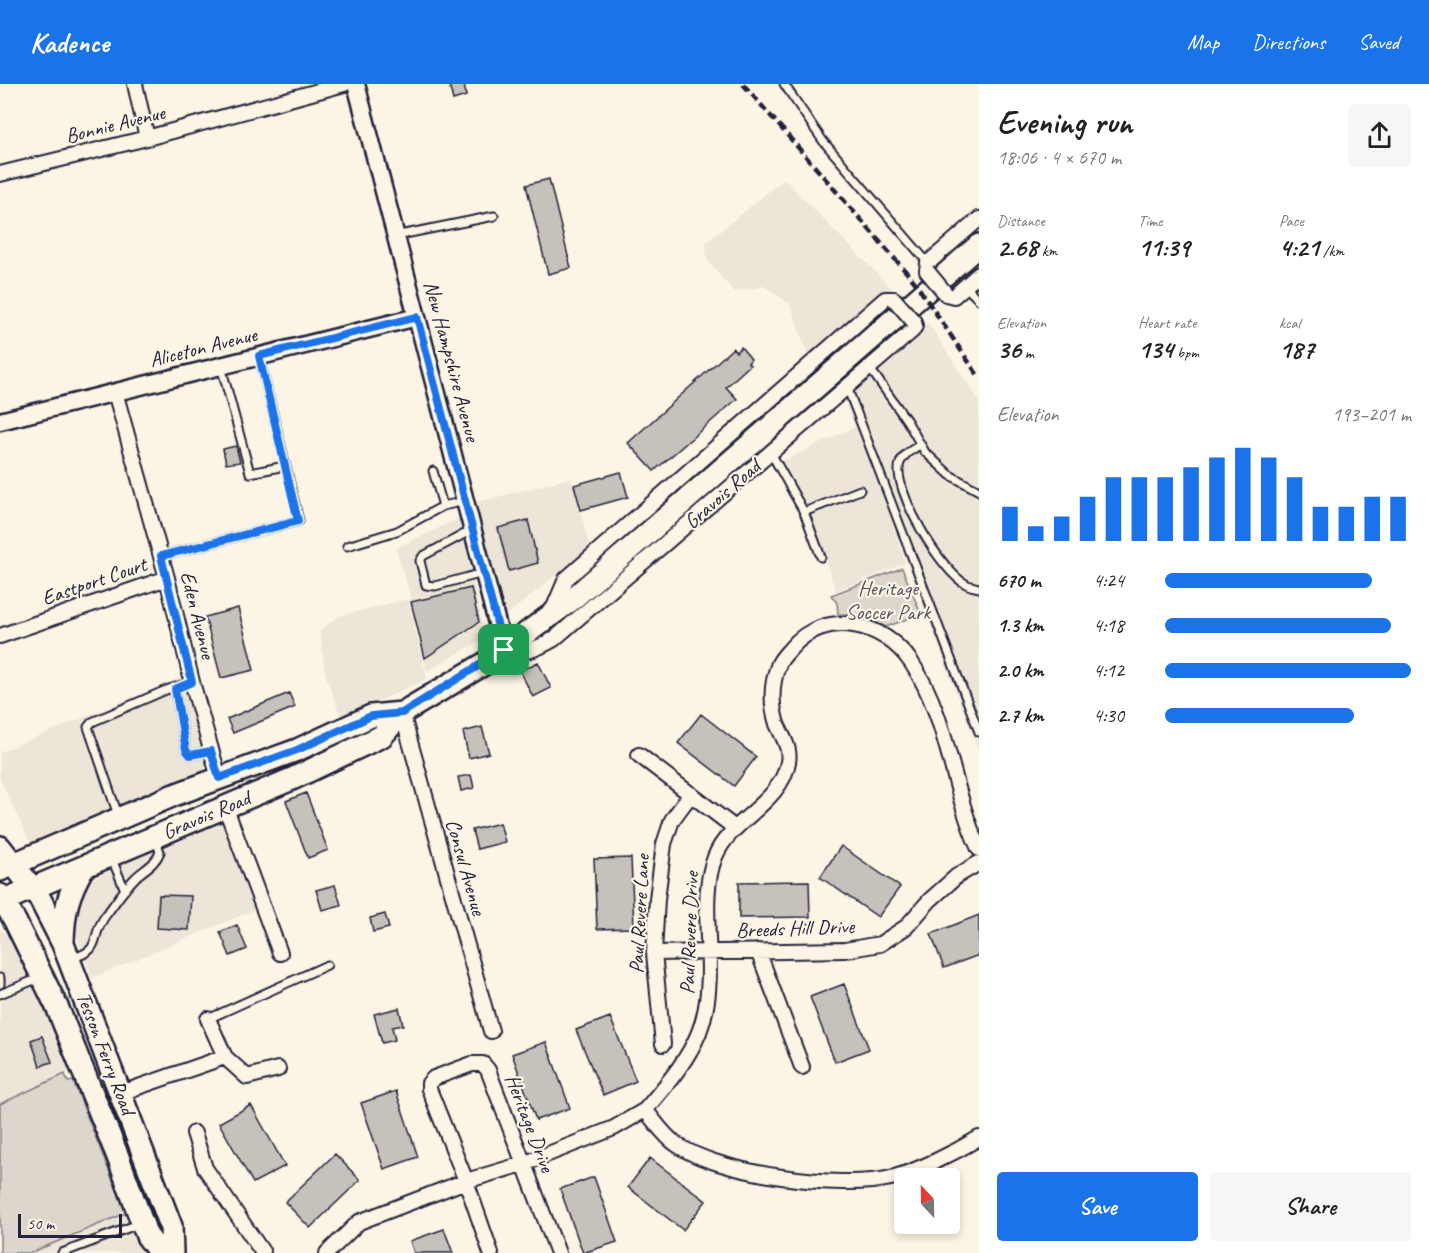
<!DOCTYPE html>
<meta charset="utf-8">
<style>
body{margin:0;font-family:Caveat,sans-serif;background:#f6f6f6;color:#222;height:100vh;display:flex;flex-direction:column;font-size:22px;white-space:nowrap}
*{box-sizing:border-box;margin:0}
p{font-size:20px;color:#767676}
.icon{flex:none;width:33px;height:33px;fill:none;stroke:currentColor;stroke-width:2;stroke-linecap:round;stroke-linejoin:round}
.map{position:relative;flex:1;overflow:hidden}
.side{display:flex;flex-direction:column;background:#fff;width:450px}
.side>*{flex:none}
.needle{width:39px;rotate:338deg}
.buttons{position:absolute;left:894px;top:1084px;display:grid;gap:12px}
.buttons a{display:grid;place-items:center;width:66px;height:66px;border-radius:6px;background:#fff;box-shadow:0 3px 9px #0003;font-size:30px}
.scale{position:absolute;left:18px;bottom:15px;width:104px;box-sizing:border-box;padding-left:6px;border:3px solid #22223b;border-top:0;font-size:16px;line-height:21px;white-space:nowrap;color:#22223b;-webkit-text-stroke:4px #fcf5e5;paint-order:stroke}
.pin{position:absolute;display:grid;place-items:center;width:51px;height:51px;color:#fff;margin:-26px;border-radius:12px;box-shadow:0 3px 9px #0006}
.round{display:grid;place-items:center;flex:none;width:63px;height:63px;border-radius:6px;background:#f6f6f6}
.head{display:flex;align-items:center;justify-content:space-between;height:102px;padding:0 18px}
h1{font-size:33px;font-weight:600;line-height:45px}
.metrics{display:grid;grid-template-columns:repeat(3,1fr);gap:9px;height:102px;padding:6px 18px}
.metrics div{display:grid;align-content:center}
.metrics b{font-size:26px;font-weight:600}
.metrics small{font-size:16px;font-weight:400}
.metrics p{font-size:16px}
.chart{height:168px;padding:12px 18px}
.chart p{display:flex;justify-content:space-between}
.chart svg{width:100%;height:108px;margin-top:6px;stroke:#1a73e8;stroke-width:6}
.cta{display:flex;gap:12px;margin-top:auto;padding:12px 18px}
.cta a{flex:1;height:69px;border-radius:6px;background:#1a73e8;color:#fff;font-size:24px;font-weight:600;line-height:69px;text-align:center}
.cta a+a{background:#f6f6f6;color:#222}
ul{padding:0 18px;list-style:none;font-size:20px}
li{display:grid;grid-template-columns:96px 72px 1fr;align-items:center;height:45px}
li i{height:15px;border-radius:8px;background:#1a73e8}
header{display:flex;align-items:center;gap:36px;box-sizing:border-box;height:84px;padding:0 30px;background:#1a73e8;color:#fff}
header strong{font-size:28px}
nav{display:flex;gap:33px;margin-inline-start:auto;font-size:21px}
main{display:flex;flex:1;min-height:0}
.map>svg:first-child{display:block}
.built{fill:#ece5d8}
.green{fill:#dcd6cc;stroke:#7f7c84;stroke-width:1.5}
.building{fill:#c6c1bb;stroke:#22223b;stroke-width:1.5}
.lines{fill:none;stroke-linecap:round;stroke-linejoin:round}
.service-casing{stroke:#22223b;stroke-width:11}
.minor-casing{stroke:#22223b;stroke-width:18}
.tertiary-casing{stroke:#22223b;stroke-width:21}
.primary-casing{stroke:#22223b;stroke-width:26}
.service{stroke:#fcf5e5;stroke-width:7}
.minor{stroke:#fcf5e5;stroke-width:14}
.tertiary{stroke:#fcf5e5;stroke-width:16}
.primary{stroke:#fcf5e5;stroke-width:21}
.rail{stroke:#22223b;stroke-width:4.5;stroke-dasharray:9 4.5;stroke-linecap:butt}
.minor-bridge-casing{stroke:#22223b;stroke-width:18;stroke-linecap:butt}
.minor-bridge{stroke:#fcf5e5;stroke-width:14}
.route-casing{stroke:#fff;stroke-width:12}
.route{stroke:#1a73e8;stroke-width:8}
.labels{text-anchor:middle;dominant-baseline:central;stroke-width:4.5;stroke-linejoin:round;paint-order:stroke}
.street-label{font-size:21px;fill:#22223b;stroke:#fcf5e5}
.park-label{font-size:21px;fill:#504f5f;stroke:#fcf5e5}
</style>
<header>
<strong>Kadence</strong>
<nav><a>Map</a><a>Directions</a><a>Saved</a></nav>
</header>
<main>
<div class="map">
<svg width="979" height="1169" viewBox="0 0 979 1169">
<rect width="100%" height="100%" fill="#fcf5e5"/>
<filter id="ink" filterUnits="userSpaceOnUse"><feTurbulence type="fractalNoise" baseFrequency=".0167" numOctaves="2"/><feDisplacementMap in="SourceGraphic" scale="12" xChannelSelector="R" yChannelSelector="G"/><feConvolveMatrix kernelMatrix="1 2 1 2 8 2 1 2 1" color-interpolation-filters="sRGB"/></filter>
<g filter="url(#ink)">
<path class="built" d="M 784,95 L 893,206 L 809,274 L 790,220 L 764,202 L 734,208 L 707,176 L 706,159 Z
M 928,239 L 979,317 L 979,668 L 893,442 L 905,479 L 836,507 L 812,435 L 783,377 L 855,343 L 844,314 Z
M 571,394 L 590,464 L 504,533 L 474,419 Z
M 460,434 L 485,554 L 427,587 L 410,520 L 411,514 L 396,464 Z
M 408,515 L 427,595 L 341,634 L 325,589 L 320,546 L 339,532 Z
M 183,593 L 206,680 L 201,693 L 37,760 L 30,758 L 0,695 L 0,668 Z
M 224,734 L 256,825 L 92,894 L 72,839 L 83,800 L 169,756 Z
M 0,845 L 16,857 L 71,988 L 0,1020 Z
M 130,1128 L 146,1169 L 30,1169 Z"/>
<path class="green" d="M 902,484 L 921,530 L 886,543 L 859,531 L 838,530 L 837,519 L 831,511 Z
M 65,990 L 68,998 L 73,997 L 126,1129 L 30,1169 L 0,1169 L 0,1020 Z"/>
<path class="building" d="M 449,0 L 464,0 L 466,12 L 453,16 Z
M 549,95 L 571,184 L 548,190 L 526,101 Z
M 741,263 L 751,275 L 748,279 L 750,281 L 726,303 L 737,315 L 654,387 L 628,359 L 733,264 L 736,268 Z
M 236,362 L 240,378 L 226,380 L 223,365 Z
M 621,388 L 628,413 L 581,426 L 574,401 Z
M 528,436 L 538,479 L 509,487 L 498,444 Z
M 471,504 L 479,538 L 425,574 L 411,518 Z
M 238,524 L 254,586 L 221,594 L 205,533 Z
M 538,578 L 551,604 L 533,613 L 520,587 Z
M 289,609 L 295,623 L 233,649 L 227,635 Z
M 701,630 L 756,673 L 734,702 L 678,659 Z
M 482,643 L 489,669 L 469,674 L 463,648 Z
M 471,691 L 474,704 L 461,707 L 458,693 Z
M 306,709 L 328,766 L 308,774 L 286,717 Z
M 500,739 L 505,758 L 477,765 L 472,746 Z
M 841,762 L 900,803 L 878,833 L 820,793 Z
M 631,774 L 634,844 L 597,845 L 594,775 Z
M 809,797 L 810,833 L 739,834 L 739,798 Z
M 335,801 L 341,821 L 322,826 L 316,806 Z
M 159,811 L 191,812 L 189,846 L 157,844 Z
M 385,830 L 389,844 L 373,848 L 370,834 Z
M 979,831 L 979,871 L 944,884 L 931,850 Z
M 237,841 L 247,865 L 230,872 L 220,848 Z
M 844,900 L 869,965 L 835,978 L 810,913 Z
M 399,924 L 403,941 L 392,943 L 395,956 L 382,959 L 374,930 Z
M 610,933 L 636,997 L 603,1011 L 576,946 Z
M 42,952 L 52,978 L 40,982 L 31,956 Z
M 546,958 L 570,1024 L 536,1036 L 512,970 Z
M 396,1007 L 418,1073 L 384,1085 L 361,1019 Z
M 251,1021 L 285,1082 L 253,1099 L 219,1039 Z
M 335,1070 L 360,1096 L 310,1144 L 285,1118 Z
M 650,1074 L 706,1117 L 683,1146 L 628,1103 Z
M 594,1093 L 617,1158 L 583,1169 L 560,1105 Z
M 444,1145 L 453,1169 L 414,1169 L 410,1157 Z"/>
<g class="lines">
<defs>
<path id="service" d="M 784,0 L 823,57 L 928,179
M 395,152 L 494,132
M 966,203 L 979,216
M 221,282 L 250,389 L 285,382
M 869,283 L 907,337 L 925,368 L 950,391 L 979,407
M 847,303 L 979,648
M 920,361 C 912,366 904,369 900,379 C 891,404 942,489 966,500 C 969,502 975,503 979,504
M 771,369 L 804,428 L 821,473
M 433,387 L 443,422
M 804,428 L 860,406
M 472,446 L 423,472 L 420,477 L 426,501 L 435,502 L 483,489
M 347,462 L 397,447 L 443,422 L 465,417
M 161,472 L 299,437 L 259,272
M 175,605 L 186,666 L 190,671 L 211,667
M 119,734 L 88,643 L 92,638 L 166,606 L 192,598
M 111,773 L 125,806
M 72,874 C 104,866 89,853 106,831 C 115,819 124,805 135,794 C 144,785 155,781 160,768 L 156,756
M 0,894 L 0,900
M 0,910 L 39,894
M 208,935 L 327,881
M 62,1169 L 141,1139"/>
<path id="minor" d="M 135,0 L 147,54
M 0,90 L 147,54 L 344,0
M 927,187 L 928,179 L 979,135
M 946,210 L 954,212 L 979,190
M 115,308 L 167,494 L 192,598 L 219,694
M 552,528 L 566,495 L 877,222 L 885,215 L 894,215
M 0,552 L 167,494
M 504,566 C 524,571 537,565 554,555 L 912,247 L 915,242 L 914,238
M 402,629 L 491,947
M 639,671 L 735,744
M 225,722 L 280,869
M 758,867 L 802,983
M 654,869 L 845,866 L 880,860 L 906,843 L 930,816 L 957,792 L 979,779
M 208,935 L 225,973
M 663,960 L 654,869 L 657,815 L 664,760 L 672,736 L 691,710
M 121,1009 L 225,973 L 247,993 L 278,985
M 645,1026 C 700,962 713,940 708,854 C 707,828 705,798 715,773 C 730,735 781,720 788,678 C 791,664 782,652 777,640 C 771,621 771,601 778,582 C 780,575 787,569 791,564 C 825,524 884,538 911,578 C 949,634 951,704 979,765
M 194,1049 L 205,1084 L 263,1169
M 327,1169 L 359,1138 L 466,1097 L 523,1080 L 614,1044 L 645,1026 C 654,1036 664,1052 676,1060 C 717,1090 841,1106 891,1094 C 918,1087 954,1069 979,1054
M 491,1169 L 466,1097 L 429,1005 L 429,999 L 434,994 L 472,980 L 483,980 L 488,986 L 558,1169"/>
<path id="tertiary" d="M 356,0 L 504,566
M 0,337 L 417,233"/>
<path id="primary" d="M 0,763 L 39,813 L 63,860 L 171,1142 L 172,1169
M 0,786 L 174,711 L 297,666 L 371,632 L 402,629
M 0,811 L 15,837 L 58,925 L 118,1073 L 147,1152 L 160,1169
M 0,818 L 292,695 L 382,652 L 402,629 L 489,577 L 570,517 L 979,161
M 63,857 C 64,826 68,810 83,784"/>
</defs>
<use href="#service" class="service-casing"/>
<use href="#minor" class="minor-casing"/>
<use href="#tertiary" class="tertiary-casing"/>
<use href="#primary" class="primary-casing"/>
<use href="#service" class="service"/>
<use href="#minor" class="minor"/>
<use href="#tertiary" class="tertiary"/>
<use href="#primary" class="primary"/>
<path class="rail" d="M 743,0 L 914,197 L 979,293"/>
<defs>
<path id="minor-bridge" d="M 927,187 L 946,210
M 894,215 L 914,238"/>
</defs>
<use href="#minor-bridge" class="minor-bridge-casing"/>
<use href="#minor-bridge" class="minor-bridge"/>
</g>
</g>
<g class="lines" filter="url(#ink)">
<defs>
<path id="route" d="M 417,233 L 504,566 L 402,629 L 371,632 L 297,666 L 219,694 L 211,667 L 190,671 L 186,666 L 175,605 L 192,598 L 161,472 L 298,437 L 259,272 Z"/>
</defs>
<use href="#route" class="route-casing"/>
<use href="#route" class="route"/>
</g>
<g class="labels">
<g class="street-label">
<text transform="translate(115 40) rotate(-14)">Bonnie Avenue</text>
<text transform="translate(203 263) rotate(-14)">Aliceton Avenue</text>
<text transform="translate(452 277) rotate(75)">New Hampshire Avenue</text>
<text transform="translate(722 410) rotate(-41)">Gravois Road</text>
<text transform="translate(94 497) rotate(-19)">Eastport Court</text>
<text transform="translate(198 531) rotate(76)">Eden Avenue</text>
<text transform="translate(206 731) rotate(-23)">Gravois Road</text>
<text transform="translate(466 783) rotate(74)">Consul Avenue</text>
<text transform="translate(639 830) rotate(-87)">Paul Revere Lane</text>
<text transform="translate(795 844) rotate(-2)">Breeds Hill Drive</text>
<text transform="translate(689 849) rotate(-88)">Paul Revere Drive</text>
<text transform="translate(106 969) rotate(69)">Tesson Ferry Road</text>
<text transform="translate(530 1039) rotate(69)">Heritage Drive</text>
</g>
<g class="park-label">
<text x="888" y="504">Heritage<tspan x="888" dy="24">Soccer Park</tspan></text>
</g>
</g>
</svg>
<div class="buttons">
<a><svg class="needle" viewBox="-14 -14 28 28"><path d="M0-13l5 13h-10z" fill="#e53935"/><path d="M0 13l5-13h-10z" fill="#767676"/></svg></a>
</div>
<div class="scale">50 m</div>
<div class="pin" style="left:504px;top:566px;background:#1e9e55"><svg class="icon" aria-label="arrive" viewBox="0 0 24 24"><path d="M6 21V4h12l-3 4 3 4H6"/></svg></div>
</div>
<section class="side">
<div class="head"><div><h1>Evening run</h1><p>18:06 · 4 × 670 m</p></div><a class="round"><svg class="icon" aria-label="share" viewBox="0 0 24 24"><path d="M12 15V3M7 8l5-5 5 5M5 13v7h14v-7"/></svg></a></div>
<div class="metrics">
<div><p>Distance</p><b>2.68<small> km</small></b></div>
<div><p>Time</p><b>11:39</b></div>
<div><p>Pace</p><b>4:21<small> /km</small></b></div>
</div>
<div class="metrics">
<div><p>Elevation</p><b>36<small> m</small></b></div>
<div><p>Heart rate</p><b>134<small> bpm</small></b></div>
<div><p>kcal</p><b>187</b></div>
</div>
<div class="chart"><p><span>Elevation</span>193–201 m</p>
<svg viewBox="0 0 160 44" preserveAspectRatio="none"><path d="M5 44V30M15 44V38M25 44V34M35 44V26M45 44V18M55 44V18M65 44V18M75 44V14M85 44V10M95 44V6M105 44V10M115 44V18M125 44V30M135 44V30M145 44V26M155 44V26"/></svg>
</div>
<ul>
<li><b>670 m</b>4:24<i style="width:84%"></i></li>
<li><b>1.3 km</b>4:18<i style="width:92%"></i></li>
<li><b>2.0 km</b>4:12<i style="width:100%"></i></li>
<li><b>2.7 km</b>4:30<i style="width:77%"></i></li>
</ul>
<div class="cta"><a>Save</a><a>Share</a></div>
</section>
</main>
